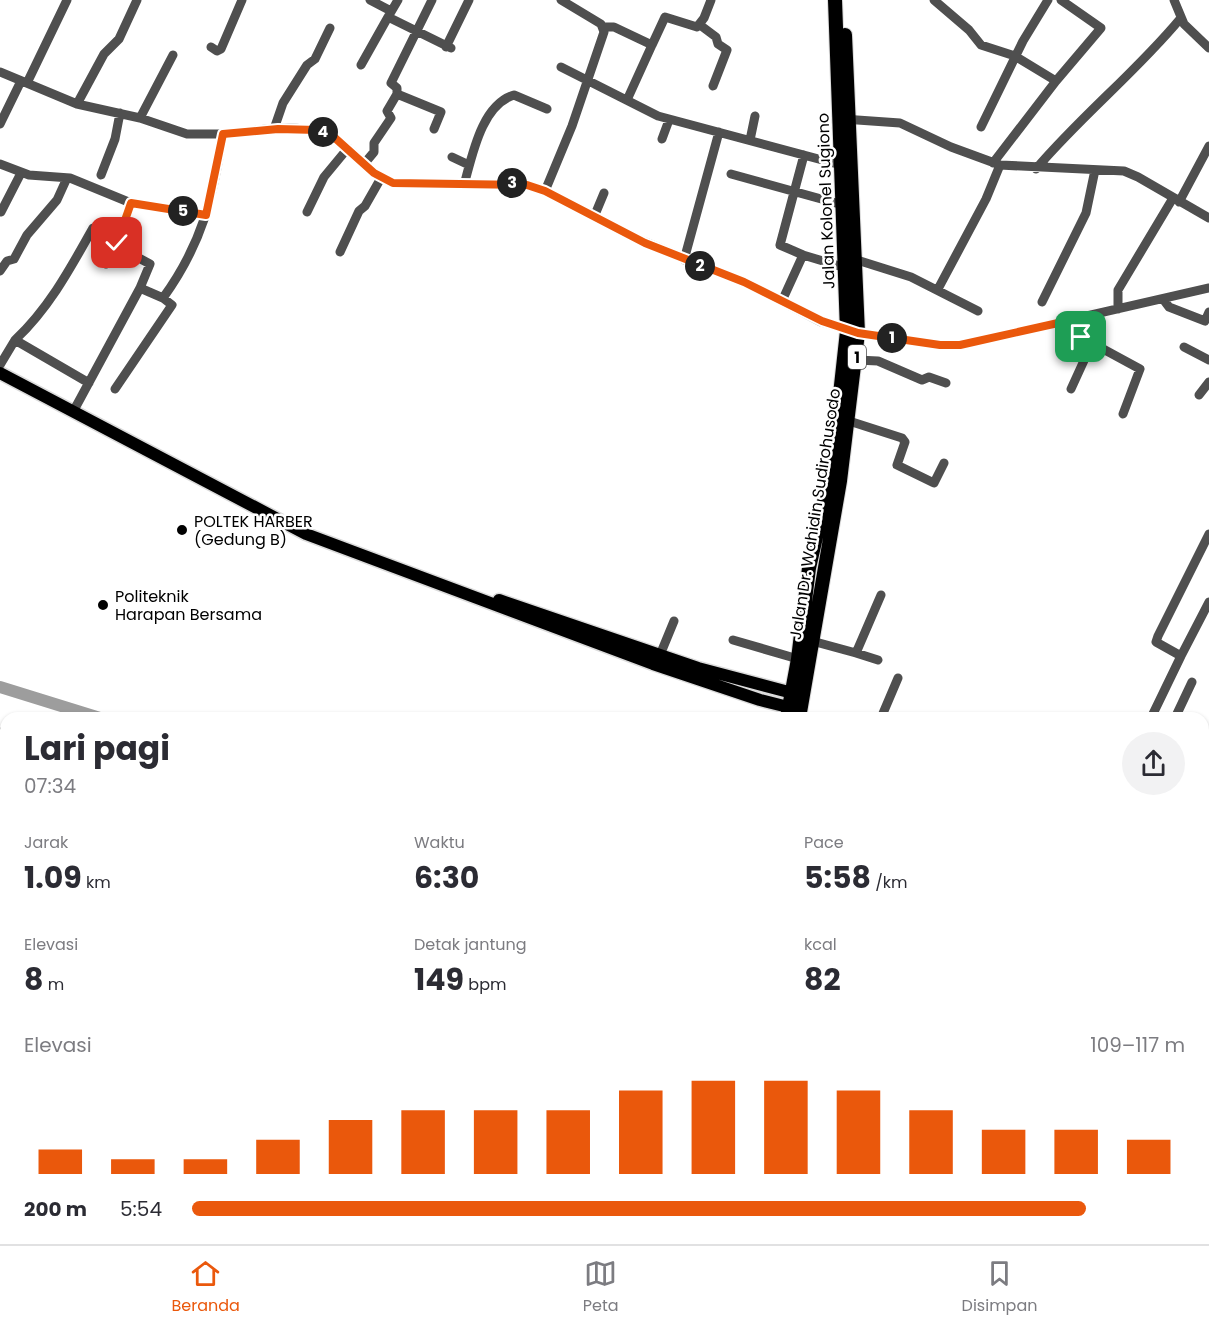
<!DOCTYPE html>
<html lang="id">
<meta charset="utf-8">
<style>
body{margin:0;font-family:Poppins,sans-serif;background:#f2f2f3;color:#2b2b33;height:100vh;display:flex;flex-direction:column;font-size:22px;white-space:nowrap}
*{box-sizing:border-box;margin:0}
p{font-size:20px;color:#7c7c81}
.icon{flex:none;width:33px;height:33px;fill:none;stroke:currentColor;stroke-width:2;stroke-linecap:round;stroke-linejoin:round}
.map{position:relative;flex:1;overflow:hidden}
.side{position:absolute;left:0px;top:712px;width:1209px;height:532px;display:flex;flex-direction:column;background:#fff;border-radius:18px 18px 0 0;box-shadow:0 2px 4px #0004}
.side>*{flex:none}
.pin{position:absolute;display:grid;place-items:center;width:51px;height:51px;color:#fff;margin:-26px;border-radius:12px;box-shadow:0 3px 9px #0006}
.km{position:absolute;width:30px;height:30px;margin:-15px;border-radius:50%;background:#222;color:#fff;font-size:16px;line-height:30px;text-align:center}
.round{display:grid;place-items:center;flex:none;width:63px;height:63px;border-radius:32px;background:#f2f2f3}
.head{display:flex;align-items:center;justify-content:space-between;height:102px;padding:0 24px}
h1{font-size:33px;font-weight:700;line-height:45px}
.metrics{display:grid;grid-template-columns:repeat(3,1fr);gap:9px;height:102px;padding:6px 24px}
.metrics div{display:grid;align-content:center}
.metrics b{font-size:30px;font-weight:700}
.metrics small{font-size:16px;font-weight:400}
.metrics p{font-size:16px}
.chart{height:168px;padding:12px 24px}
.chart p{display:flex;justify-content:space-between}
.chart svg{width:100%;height:108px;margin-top:6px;stroke:#ea580c;stroke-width:6}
ul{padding:0 24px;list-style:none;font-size:20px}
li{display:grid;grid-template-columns:96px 72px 1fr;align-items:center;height:45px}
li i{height:15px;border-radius:8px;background:#ea580c}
.tabs{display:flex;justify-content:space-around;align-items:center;height:84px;border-top:2px solid #e1e1e2;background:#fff;font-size:16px;color:#7c7c81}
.tabs a{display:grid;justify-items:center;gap:3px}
.tabs .current{color:#ea580c}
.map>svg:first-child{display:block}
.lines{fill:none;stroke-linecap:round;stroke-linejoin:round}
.river{stroke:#9d9d9d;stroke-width:12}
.major-casing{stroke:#dbdbdb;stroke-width:15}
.highway-casing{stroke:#dbdbdb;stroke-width:16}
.minor{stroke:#4f4f4f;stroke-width:9}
.major{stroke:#000;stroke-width:12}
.highway{stroke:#000;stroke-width:14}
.route-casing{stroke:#fff;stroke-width:12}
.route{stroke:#ea580c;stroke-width:8}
.poi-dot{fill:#000;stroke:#fff;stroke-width:2}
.labels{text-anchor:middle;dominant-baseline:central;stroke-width:5;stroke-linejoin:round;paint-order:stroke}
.shield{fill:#fff;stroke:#4c4c4c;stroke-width:1.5}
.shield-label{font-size:15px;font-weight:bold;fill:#000}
.street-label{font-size:16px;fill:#000;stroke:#fff}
.poi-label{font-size:16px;fill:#000;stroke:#fff;text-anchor:start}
</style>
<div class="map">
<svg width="1209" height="1244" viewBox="0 0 1209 1244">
<rect width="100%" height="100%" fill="#fff"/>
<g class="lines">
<path class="river" d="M 0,687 L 100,718
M 1203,1121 L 1209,1122"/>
<defs>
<path id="major" d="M 0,373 L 306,534 L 653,664 L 760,700 L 796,709
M 499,600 L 698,668 L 800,695"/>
<path id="highway" d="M 787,718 L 798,659 L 809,568 L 832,467 L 847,331 L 835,0
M 799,718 L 840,481 L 858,333 L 845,35
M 698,1244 L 699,1239"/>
</defs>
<use href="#major" class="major-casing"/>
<use href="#highway" class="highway-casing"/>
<path class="minor" d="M 370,0 L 391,11
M 398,0 L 388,17 L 451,48
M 934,0 L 969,30 L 981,45 L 1015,56 L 1056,81 L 993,163
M 1174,0 L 1184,24 L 1209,48
M 700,25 L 716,37 L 718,44 L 727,50 L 713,86
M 603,27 L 614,27 L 652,45 L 665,17 L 697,27 L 704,18 L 711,0
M 211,47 L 217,51 L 221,49 L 242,0
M 446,47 L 469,0
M 361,65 L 388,17
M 561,67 L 658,116 L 841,165
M 0,72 L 77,104 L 140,118 L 187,134 L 223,134
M 1056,81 L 1101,28 L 1061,0
M 27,83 L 67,0
M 397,94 L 397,88 L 391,83 L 432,0
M 627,100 L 652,45
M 77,104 L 104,54 L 119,39 L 137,0
M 140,118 L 173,55
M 843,119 L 900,123 L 951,147 L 1000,165 L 1124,171 L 1138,177 L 1209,218
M 0,124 L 21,81
M 981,127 L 1023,41 L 1048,0
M 274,129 L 283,103 L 307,65 L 315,59 L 330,28
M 662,139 L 669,120
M 750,140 L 755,116
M 452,157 L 469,165
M 0,164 L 29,175 L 70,178 L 131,203 L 206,215
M 364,164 L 374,152 L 374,143 L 391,118 L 387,111 L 397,94 L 441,112 L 434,129
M 1036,169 C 1081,116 1136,72 1180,19
M 731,174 L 843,205
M 101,175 L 115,139 L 120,113
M 464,185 C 472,157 481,105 514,95 L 547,109
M 545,191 L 572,126 L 604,32 L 601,24 L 561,0
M 1179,202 L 1209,146
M 1,212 L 21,173
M 307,212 L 324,177 L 348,148
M 594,217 L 604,193
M 340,252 L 359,211 L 365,206 L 381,178
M 803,255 L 846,268
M 137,257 L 150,264 L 140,288
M 684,260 L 719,132
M 857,260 L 911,277 L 978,311
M 106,264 L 131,203
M 0,271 L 7,261 L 14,259 L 27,235 L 57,200 L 67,178
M 938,289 L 986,199 L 1000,165
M 1163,299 L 1169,307 L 1205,321 L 1209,312
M 782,301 L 803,255 L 780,245 L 804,155
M 1042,302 L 1086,213 L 1095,170
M 1118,309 L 1118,290 L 1173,198
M 1075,319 L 1081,337 L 1140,369 L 1123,414
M 1184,347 L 1209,360
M 857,360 L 878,361 L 922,380 L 929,377 L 946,383
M 0,365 L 15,340
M 89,383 L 15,340 C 49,308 70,269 93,228
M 115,389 L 172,305 L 163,298
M 1071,389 L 1092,343
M 1199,395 L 1209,382
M 73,412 L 140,288 L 163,298 C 202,244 213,198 223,134 C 264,130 311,118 345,146 C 362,159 373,176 393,183 L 527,185 L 545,191 L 628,235 L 744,282 L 821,322 L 858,333 L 940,345 L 960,345 L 1209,288
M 849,421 L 902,438 L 905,442 L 897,465 L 934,483 L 944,463
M 733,640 L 798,659
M 812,641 L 856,653 L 881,595
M 856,653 L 878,660
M 660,655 L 674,621
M 1181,656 L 1209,602
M 881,718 L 898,678
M 1151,718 L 1181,656 L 1156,642 L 1158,636 L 1209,534
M 1175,718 L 1192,682
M 0,732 L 6,734
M 1203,763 L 1209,750
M 1203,779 L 1209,779
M 1203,1017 L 1209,1006
M 1203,1102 L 1209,1103
M 1203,1153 L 1209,1155
M 0,1191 L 6,1193
M 140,1239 L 153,1244
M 587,1239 L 604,1244
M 737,1239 L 758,1244
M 1118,1239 L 1128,1244
M 429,1242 L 430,1239
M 257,1244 L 259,1239
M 316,1244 L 318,1239
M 381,1244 L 383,1239
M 492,1244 L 493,1239
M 531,1244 L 533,1239
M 565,1244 L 566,1239
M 658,1244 L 658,1239
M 774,1244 L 777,1239
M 905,1244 L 908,1239
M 967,1244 L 969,1239
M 1201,1244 L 1209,1229"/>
<use href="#major" class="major"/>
<use href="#highway" class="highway"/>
</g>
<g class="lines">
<defs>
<path id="route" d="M 117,243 L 131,203 L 206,215 L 223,134 L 278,129 L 317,130 L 335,138 L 374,173 L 393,183 L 527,185 L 545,191 L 645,243 L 744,282 L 822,321 L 858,333 L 940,345 L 960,345 L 1076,319 L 1081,337"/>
</defs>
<use href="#route" class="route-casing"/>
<use href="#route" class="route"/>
</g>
<g class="poi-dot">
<circle cx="182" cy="530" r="6"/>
<circle cx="103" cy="605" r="6"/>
</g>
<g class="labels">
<rect class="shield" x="848" y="345" width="18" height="24" rx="4.5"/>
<g class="shield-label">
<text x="857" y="357">1</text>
</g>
<g class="street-label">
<text transform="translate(826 201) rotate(-92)">Jalan Kolonel Sugiono</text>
<text transform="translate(815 514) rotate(-81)">Jalan Dr. Wahidin Sudirohusodo</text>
</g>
<g class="poi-label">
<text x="194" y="521">POLTEK HARBER<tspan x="194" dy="18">(Gedung B)</tspan></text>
<text x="115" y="596">Politeknik<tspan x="115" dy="18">Harapan Bersama</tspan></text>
</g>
</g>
</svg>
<div class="pin" style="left:1081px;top:337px;background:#1e9e55"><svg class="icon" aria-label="arrive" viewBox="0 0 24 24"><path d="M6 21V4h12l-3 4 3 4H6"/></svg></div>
<div class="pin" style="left:117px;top:243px;background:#d93025"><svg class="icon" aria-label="check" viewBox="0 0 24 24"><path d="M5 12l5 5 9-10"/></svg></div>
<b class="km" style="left:892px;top:338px">1</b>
<b class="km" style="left:700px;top:266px">2</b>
<b class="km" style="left:512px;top:183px">3</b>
<b class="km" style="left:323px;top:132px">4</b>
<b class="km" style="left:183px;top:211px">5</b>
<section class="side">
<div class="head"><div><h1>Lari pagi</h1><p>07:34</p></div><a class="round"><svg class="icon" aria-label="share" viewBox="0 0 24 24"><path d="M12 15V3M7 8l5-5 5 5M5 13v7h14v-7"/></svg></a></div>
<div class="metrics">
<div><p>Jarak</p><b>1.09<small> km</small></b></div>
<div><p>Waktu</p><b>6:30</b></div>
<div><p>Pace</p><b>5:58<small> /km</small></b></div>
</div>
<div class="metrics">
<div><p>Elevasi</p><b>8<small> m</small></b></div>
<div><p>Detak jantung</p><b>149<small> bpm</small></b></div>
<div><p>kcal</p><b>82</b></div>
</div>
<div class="chart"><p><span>Elevasi</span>109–117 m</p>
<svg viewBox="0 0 160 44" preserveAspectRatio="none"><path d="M5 44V34M15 44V38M25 44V38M35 44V30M45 44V22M55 44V18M65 44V18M75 44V18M85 44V10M95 44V6M105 44V6M115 44V10M125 44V18M135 44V26M145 44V26M155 44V30"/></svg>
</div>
<ul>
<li><b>200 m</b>5:54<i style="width:90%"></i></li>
</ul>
</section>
</div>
<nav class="tabs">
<a class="current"><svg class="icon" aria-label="home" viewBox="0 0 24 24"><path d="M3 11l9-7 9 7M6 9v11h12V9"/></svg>Beranda</a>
<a><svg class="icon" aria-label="map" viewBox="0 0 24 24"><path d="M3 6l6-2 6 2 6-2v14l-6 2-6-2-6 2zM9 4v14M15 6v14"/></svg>Peta</a>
<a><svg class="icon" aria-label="saved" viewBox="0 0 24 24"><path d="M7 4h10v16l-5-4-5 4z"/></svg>Disimpan</a>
</nav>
